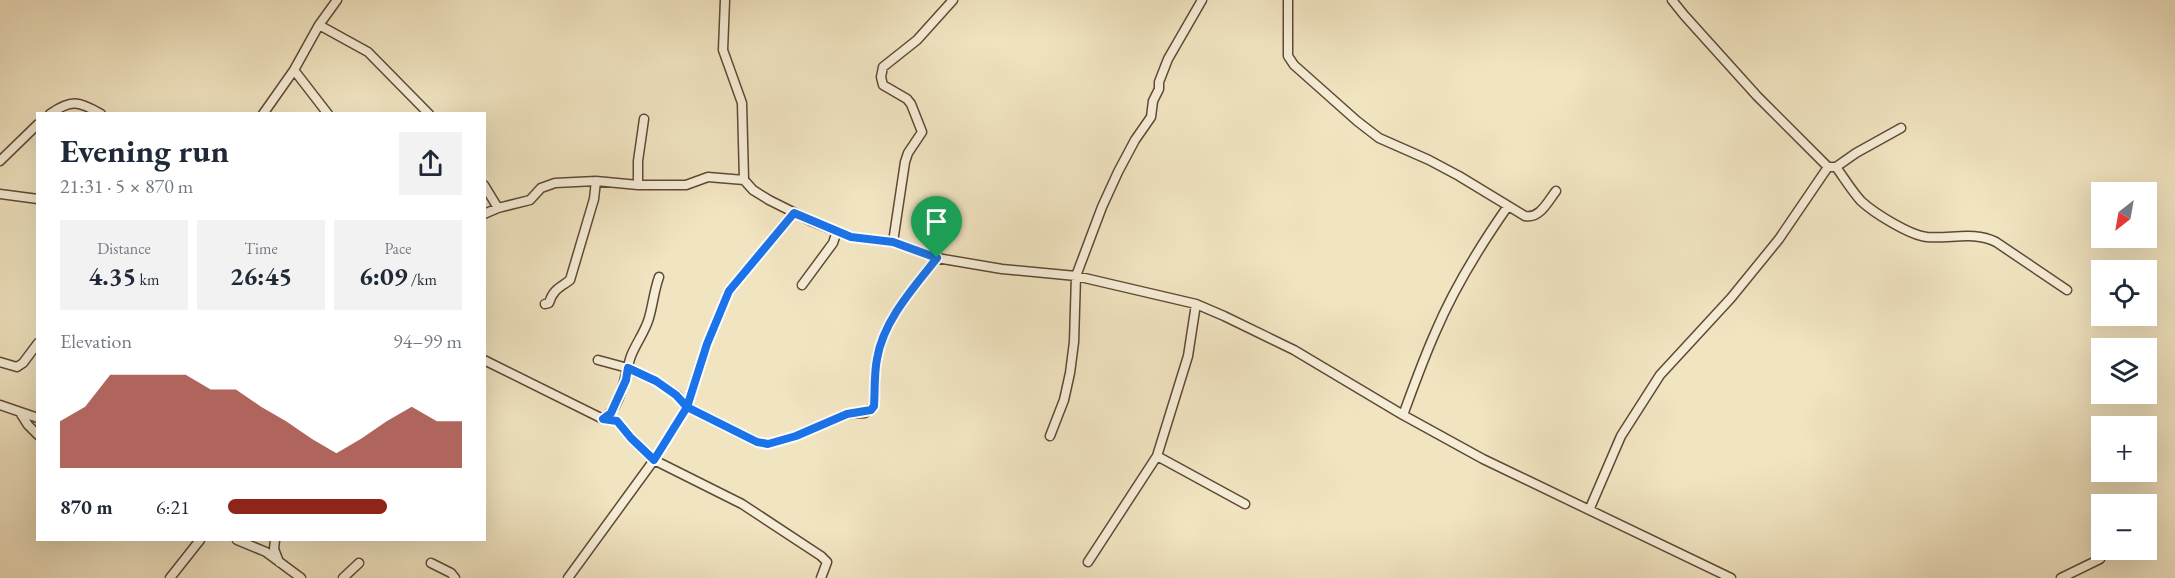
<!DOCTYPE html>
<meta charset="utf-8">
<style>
body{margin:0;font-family:"EB Garamond",serif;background:#f2f2f3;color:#1f2937;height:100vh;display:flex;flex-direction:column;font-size:22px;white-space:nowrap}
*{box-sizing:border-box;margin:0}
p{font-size:20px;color:#747a83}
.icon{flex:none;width:33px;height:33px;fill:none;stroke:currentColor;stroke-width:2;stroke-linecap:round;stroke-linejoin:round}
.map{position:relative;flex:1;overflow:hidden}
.details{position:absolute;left:36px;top:112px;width:450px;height:429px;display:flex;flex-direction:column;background:#fff;border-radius:0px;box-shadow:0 6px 24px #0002}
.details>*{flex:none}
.needle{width:39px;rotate:211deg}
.buttons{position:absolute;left:2091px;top:182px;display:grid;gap:12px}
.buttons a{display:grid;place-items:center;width:66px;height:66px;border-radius:0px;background:#fff;box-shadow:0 6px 24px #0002;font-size:30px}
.pin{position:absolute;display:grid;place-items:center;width:51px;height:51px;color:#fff;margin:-62px -26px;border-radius:50% 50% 50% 0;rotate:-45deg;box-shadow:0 0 6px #0007}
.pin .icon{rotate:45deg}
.round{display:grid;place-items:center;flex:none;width:63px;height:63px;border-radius:0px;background:#f2f2f3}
.summary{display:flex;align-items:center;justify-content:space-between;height:102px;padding:0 24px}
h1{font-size:33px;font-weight:700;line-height:45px}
.metrics{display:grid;grid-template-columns:repeat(3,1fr);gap:9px;height:102px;padding:6px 24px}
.metrics div{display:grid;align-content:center;border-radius:0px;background:#f2f2f3;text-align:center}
.metrics b{font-size:26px;font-weight:700}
.metrics small{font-size:16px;font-weight:400}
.metrics p{font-size:16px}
.chart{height:168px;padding:12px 24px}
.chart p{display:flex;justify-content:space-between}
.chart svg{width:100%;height:108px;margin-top:6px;fill:#8f2418;opacity:.7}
ul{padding:0 24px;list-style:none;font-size:20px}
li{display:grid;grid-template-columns:96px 72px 1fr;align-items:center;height:45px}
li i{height:15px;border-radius:8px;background:#8f2418}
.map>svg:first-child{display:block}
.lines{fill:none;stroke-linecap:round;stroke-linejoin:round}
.minor-casing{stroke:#5f4934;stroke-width:11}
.minor{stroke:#f6edd7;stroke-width:8}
.route-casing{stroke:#fff;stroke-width:12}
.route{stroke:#1a73e8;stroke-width:8}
</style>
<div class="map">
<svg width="2175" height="578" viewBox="0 0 2175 578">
<rect width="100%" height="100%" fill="#f1e4c1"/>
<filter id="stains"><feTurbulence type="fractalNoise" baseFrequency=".00333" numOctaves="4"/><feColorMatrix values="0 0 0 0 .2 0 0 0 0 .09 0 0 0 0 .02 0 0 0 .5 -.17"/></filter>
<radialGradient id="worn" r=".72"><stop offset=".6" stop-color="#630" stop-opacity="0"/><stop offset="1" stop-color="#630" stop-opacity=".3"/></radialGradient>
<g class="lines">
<defs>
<path id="minor" d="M 725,0 L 723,50 L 742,103 L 744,180
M 1288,0 L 1288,56 L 1294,65 L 1357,121 L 1379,138 L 1429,160 L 1459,176 L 1525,216 C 1540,219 1548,201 1556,191
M 1672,0 L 1684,15 L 1757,96 L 1828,167 L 1836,167 L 1856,153 L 1901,128
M 319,25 L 368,52 L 429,114
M 294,70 L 319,25 L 337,0
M 50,114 C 71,99 79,101 101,114
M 263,114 L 294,70 L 328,114
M 0,161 L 38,124
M 1836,167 C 1844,178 1852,191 1861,201 C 1874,213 1909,235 1927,237 C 1951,239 1974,231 1996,242 L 2067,290
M 484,185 L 498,208
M 638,185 L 638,161 L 644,119
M 0,194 L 38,199
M 484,214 L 498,208 L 530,200 L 541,188 L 555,183 L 596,181 L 638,185 L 686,185 L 708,177 L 744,180 L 753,190 L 769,200 L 813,222 L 851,237 L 893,242 L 937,258 L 1002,269 L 1076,276 L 1196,304 L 1224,316 L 1294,350 L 1403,415 L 1483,459 L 1731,578
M 893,242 L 905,162 L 908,153 L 922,132 L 911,104 L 907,99 L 883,85 L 881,77 L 883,67 L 917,40 L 953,0
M 802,285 L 833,243 L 837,231
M 545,304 L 549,303 C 553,289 561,287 570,280 L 594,199 L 596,181
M 484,360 L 603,419 L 617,421 L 631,438 L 654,460 L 742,504 L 821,556 L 827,562 L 821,578
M 598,360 L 624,367 L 656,381 L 677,395 L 687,407 L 757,442 L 768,444 L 796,436 L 847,414 L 865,413 L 874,406 C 875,391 874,374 877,359 C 883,321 914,287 937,258
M 0,362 L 17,367 L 23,363 L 38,343
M 0,405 L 38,418
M 21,414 L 28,425 L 38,435
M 1403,415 C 1413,388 1423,360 1435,333 C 1454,288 1480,246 1508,206
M 603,419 C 622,407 624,376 631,356 C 636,343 645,332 649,318 C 653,304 654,291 659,277
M 1050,436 L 1064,400 L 1070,373 L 1074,342 L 1076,276 L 1102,207 L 1118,172 L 1135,140 L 1151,117 L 1153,101 L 1159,89 L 1159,82 L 1168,59 L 1202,0
M 1157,456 L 1245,504
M 1590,508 L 1621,436 L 1660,375 L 1731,298 L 1779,239 L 1828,167
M 237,540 L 266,552 L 301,578
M 275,540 L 274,549 L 279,562
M 1088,562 L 1157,456 L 1188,356 L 1196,304
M 431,563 L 451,573 L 455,578
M 170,578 L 200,540
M 343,578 L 359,563
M 568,578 L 654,460 L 687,407 L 707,344 L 729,291 L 794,213
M 2061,578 L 2100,559"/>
</defs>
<use href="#minor" class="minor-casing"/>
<use href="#minor" class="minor"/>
</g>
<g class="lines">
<defs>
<path id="route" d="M 937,258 L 893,242 L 851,237 L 794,213 L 729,291 L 707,344 L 687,407 L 676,395 L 656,381 L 628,368 L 626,380 L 611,413 L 603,419 L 617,421 L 631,438 L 654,460 L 687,407 L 757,442 L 768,444 L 796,436 L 847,414 L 871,410 L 874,406 C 875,391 874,374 877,359 C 883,321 914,287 937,258"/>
</defs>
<use href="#route" class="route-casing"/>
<use href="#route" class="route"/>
</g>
<rect width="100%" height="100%" filter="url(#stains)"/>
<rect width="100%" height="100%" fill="url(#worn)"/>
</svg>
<div class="buttons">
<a><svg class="needle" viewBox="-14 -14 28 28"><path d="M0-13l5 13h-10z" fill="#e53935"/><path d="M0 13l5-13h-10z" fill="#747a83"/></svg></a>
<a><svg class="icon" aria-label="locate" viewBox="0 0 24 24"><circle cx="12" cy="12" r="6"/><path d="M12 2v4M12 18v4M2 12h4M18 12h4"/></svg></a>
<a><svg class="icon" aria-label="layers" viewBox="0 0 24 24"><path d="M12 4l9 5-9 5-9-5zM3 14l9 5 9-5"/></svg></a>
<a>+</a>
<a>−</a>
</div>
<div class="pin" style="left:937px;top:258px;background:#1e9e55"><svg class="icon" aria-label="arrive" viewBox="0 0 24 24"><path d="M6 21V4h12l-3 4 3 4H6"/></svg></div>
<section class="details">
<div class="summary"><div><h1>Evening run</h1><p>21:31 · 5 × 870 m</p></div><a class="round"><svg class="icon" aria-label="share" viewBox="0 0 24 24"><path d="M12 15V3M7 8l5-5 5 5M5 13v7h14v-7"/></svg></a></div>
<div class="metrics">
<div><p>Distance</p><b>4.35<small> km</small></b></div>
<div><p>Time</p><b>26:45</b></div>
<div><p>Pace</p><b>6:09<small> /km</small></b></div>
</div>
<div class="chart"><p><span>Elevation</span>94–99 m</p>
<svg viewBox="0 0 160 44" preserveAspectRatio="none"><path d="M0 44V25L10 19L20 6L30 6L40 6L50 6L60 12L70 12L80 19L90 25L100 32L110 38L120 32L130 25L140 19L150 25L160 25V44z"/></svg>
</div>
<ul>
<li><b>870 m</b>6:21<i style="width:68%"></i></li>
</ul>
</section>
</div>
